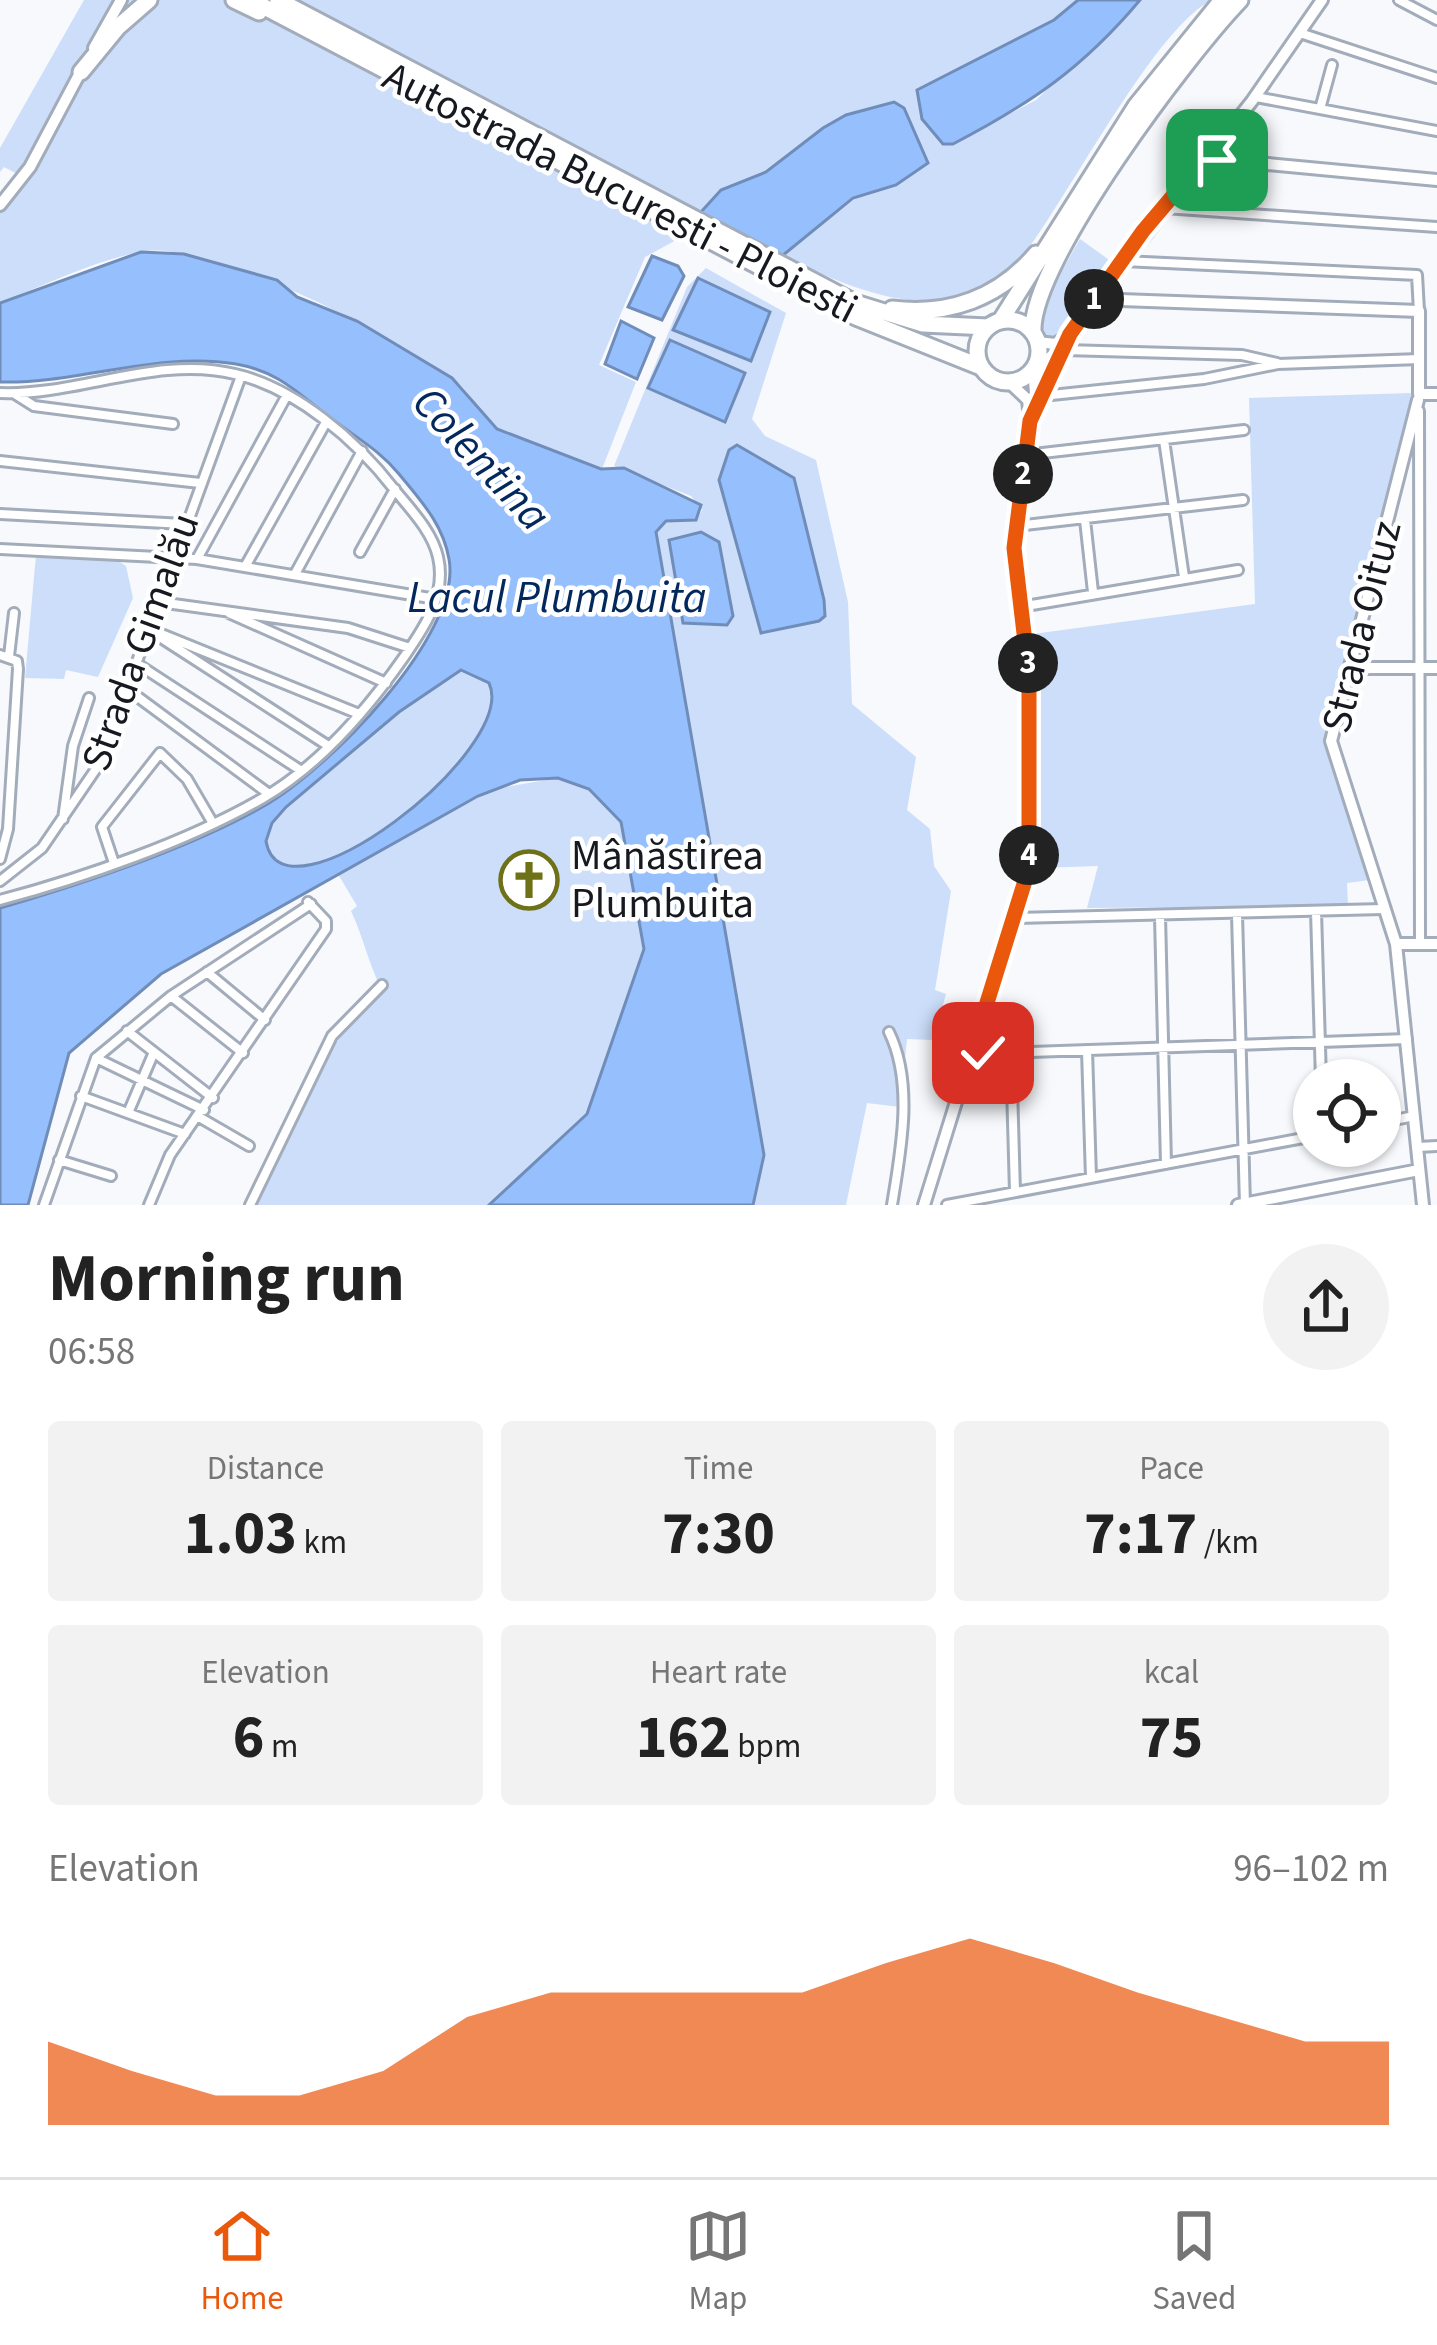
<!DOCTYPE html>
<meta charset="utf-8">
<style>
body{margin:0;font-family:"Source Sans 3",sans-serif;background:#f2f2f2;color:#222;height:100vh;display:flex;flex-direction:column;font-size:45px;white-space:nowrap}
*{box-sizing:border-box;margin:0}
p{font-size:39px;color:#767676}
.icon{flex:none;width:66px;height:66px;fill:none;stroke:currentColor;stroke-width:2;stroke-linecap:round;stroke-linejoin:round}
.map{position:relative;height:1205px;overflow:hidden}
.drawer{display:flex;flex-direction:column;background:#fff;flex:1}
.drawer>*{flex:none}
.controls{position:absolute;left:1293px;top:1059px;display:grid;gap:24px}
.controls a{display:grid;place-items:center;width:108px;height:108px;border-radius:50%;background:#fff;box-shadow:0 3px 9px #0004;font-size:60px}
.pin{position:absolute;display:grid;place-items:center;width:102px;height:102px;color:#fff;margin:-51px;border-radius:24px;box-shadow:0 6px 18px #0006}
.km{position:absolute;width:60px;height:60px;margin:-30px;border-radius:50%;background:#222;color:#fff;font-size:33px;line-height:60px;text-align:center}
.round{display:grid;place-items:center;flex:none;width:126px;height:126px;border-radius:63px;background:#f2f2f2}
.headline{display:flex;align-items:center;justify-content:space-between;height:204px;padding:0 48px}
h1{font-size:66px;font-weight:700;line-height:90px}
.metrics{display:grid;grid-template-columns:repeat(3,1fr);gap:18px;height:204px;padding:12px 48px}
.metrics div{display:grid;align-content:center;border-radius:12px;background:#f2f2f2;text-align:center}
.metrics b{font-size:60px;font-weight:700}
.metrics small{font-size:33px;font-weight:400}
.metrics p{font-size:33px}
.chart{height:336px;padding:24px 48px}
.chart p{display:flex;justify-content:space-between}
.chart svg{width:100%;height:216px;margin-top:12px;fill:#ea580c;opacity:.7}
.dock{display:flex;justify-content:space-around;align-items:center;height:168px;border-top:3px solid #e0e0e0;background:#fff;font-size:33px;color:#767676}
.dock a{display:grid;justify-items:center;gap:6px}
.dock .on{color:#ea580c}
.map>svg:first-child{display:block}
.green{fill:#ccdefa}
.water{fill:#96bffd;stroke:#708dba;stroke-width:3;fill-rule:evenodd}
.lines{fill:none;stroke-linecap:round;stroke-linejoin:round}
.street-casing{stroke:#a3acba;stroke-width:14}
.secondary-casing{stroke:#a3acba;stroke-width:16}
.highway-casing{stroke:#a3acba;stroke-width:21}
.street{stroke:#fff;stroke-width:8}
.secondary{stroke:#fff;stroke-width:10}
.highway{stroke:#fff;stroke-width:15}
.route-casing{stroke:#fff;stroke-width:24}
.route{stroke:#ea580c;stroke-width:15}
.labels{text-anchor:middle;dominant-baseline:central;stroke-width:9;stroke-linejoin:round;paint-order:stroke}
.street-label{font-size:42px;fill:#16191f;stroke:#fff}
.poi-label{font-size:42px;fill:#16191f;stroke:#fff;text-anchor:start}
.water-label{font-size:45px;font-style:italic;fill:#03285d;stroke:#fff}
</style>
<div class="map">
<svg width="1437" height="1205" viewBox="0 0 1437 1205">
<rect width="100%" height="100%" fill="#f7f9fc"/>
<path class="green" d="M 84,0 L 1078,0 L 1054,20 L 917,90 L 925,125 L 943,143 L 952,144 L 1036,100 L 1140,0 L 1213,0 C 1158,22 1065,203 1020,260 C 950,334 859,292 782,256 C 829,217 877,187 917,142 L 904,108 L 823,128 L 766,172 L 721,190 L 680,238 L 645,257 L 599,365 L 636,382 L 602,469 C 568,456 529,447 498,429 C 480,419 473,394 456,381 C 399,338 208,237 139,252 C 92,262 44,285 0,303 L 0,205 L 23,177 L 4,167 L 0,172 L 0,148 Z
M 1080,239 L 1112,262 L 1062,334 L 1050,339 L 1038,326 L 1043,304 Z
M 706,268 L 786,313 L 752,419 L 765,436 L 816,460 L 848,602 L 852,704 L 916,757 L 907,810 L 930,829 L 934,866 L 951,891 L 935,990 L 946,994 L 933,1040 L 907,1039 L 900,1107 L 867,1103 L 846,1205 L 753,1205 L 764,1155 L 656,532 L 666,521 L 696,520 L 702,510 L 691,496 L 614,466 L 687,287 Z
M 1413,393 L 1324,742 L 1369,880 L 1347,883 L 1348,906 L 1087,908 L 1098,866 L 1037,868 L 1033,634 L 1255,604 L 1249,398 Z
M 36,555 L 115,559 L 126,566 L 133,598 L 98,677 L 66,670 L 64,679 L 25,678 Z
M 461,670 L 489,684 C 520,751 281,933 266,841 L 272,823 L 286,807 L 399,712 Z
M 558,778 L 589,789 L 621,822 L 644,949 L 587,1114 L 489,1205 L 255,1205 L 330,1049 L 382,990 C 368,963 363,936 351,911 L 357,906 L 338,874 L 494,789 Z"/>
<path class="water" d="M 1078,0 L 1140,0 C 1083,68 1030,104 953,144 L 943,144 L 922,119 L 917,90 L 1054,20 Z
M 894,102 L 904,108 L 928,163 L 896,185 L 853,198 L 782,256 L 700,213 L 721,190 L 766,172 L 823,128 L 846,115 Z
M 141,252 L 184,254 L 277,280 L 297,297 L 357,321 L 452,378 L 497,429 L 601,469 L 624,468 L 701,505 L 696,520 L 666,521 L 656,532 L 764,1155 L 753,1205 L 489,1205 L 587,1114 L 644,949 L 621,822 L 589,789 L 558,778 L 520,780 L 478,796 L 161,974 L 69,1053 L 28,1205 L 0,1205 L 0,908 C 82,884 190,848 264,806 C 325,772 463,635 449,559 C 443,524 421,501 399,474 C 380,451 360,440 336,422 C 301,397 282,372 236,364 C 157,351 79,384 0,382 L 0,303 ZM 461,670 L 489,683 C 520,750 281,933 266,841 L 272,823 L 286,807 L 399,712 Z
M 652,256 L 678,266 L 684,276 L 662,320 L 628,307 Z
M 698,278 L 770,312 L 751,361 L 673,330 Z
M 621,321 L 654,338 L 637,379 L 605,364 Z
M 670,340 L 745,373 L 725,422 L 648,388 Z
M 737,445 L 794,478 L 824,600 L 825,616 L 819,621 L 761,633 L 719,480 L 729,450 Z
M 701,532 L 719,542 L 733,616 L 727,625 L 683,623 L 669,540 Z"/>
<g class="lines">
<defs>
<path id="street" d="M 1399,0 L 1437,20
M 1300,33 L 1437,78
M 1256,97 L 1437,131
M 1320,109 L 1332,65
M 1164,208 L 1437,227
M 1123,261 L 1417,275 L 1419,311
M 1065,350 L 1242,355 L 1277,363
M 0,393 C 78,396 157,355 235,374 C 296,388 357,441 394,489 C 411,510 432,531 438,557 C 447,595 424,628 404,657 C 367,710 318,766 263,798 C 189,841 83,878 0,900
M 15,394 L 34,406 L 173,424
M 1042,396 L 1204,379 L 1278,364 L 1420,359
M 1419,411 L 1420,944
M 1164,440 L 1184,577
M 1025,455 L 1244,430
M 0,461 L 200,483
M 0,514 L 184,524
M 1085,520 L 1093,592
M 1016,526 L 1243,500
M 0,549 L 197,559 L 436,599
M 360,552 L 395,489
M 197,559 L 287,395
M 246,565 L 325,424
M 295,574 L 362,451
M 159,602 L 348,628 L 410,648
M 1020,607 L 1238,570
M 229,613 L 386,683
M 149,629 L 359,714
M 155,634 L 327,745
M 0,655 L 17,661 L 18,669 L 8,829 L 0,859
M 9,656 L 14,613
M 136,663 L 300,770
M 127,689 L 269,794
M 63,819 L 73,746 L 89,698
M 114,863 L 102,827 L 160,753 L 187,779 L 211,820
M 0,881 L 42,848 L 100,763 L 241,376
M 1316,911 L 1321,1080
M 1237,914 L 1245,1205
M 1160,916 L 1166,1164
M 1014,918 L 1384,909
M 207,972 L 265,1020
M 171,996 L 243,1053
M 127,1031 L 213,1098
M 889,1032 C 914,1083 901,1150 892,1205
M 1087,1050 L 1091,1178
M 1011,1052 L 1015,1192
M 971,1054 L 1407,1039
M 96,1058 L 204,1110
M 81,1096 L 185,1134
M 128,1113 L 154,1052
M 199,1117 L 249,1146
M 1380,1123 L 1414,1116
M 1418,1147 L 1437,1146
M 59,1160 L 111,1176
M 44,1205 L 96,1058 L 171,996 L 311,904
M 149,1205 L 170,1155 L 326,929 L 326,921 L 308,902
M 250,1205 L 332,1036 L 382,985
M 947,1205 L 1314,1136"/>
<path id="secondary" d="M 94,48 L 121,0
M 1205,158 L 1437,180
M 0,205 L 30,167 L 82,69
M 1093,299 L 1419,311 L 1419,394 L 1437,394
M 1038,342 L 1055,344 L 1068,336
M 1035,367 L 1061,350
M 1033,370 L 1036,403
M 1009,382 L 1028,400 L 1030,418
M 1418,400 L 1331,741 L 1396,944 L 1423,1205
M 1351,668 L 1437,668
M 1396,944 L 1437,944
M 924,1205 L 1029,867 L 1030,682 L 1014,547 L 1030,421 L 1084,312 L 1252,101 L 1322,0
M 1238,1205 L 1419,1170"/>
<path id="highway" d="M 234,0 L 259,12
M 251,0 L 856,317 L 981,367
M 278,0 L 855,303 L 923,324 L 988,327
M 81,72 L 118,27 L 149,0
M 892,309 C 949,316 999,298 1036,254
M977 351a31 31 0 1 1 62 0a31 31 0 1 1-62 0Z
M 1001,320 L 1136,106 L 1222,0
M 1033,331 C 1031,261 1188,54 1240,0"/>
</defs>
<use href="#street" class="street-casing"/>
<use href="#secondary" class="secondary-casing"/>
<use href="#highway" class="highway-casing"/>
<use href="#street" class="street"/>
<use href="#secondary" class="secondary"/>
<use href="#highway" class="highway"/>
</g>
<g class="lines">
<defs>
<path id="route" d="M 983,1053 L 971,1054 L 1029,868 L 1029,676 L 1014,548 L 1030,421 L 1070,334 L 1143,231 L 1205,158 L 1217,160"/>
</defs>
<use href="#route" class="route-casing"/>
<use href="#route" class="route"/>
</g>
<defs>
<symbol id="church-ring" viewBox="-11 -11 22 22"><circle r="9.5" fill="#fff" stroke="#6e7116" stroke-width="1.5"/><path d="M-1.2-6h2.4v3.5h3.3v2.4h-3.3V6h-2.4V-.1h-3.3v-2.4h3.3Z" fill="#6e7116"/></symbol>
</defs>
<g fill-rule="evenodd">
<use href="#church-ring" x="496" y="847" width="66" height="66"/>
</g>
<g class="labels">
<g class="street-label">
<text transform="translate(620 193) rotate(27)">Autostrada Bucuresti - Ploiesti</text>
<text transform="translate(1362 627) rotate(-76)">Strada Oituz</text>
<text transform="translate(141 642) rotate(-70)">Strada Gimalău</text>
</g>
<g class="poi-label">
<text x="571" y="856">Mânăstirea<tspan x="571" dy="48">Plumbuita</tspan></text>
</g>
<g class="water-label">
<text transform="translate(481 459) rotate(47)">Colentina</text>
<text x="557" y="598">Lacul Plumbuita</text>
</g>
</g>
</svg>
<div class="controls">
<a><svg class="icon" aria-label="locate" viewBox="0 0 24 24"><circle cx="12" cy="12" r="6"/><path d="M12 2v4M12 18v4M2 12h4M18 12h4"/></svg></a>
</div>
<div class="pin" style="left:1217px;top:160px;background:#1e9e55"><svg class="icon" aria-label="arrive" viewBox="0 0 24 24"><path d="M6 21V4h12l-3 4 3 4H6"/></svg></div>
<div class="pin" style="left:983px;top:1053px;background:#d93025"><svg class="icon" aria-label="check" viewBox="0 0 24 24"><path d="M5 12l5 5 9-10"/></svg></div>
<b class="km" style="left:1094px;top:299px">1</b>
<b class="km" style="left:1023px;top:474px">2</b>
<b class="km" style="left:1028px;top:663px">3</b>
<b class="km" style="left:1029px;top:855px">4</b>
</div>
<section class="drawer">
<div class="headline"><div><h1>Morning run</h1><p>06:58</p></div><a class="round"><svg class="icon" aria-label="share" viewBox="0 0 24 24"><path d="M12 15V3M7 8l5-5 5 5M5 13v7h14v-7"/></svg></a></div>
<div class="metrics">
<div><p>Distance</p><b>1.03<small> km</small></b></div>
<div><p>Time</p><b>7:30</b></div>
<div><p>Pace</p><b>7:17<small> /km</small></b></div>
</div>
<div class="metrics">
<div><p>Elevation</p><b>6<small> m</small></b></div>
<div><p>Heart rate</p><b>162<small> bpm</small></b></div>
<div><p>kcal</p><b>75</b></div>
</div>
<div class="chart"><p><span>Elevation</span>96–102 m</p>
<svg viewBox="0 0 160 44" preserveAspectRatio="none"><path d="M0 44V27L10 33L20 38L30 38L40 33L50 22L60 17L70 17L80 17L90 17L100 11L110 6L120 11L130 17L140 22L150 27L160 27V44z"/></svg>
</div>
</section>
<nav class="dock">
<a class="on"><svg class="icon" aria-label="home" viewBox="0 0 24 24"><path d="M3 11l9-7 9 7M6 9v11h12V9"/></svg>Home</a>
<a><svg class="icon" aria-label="map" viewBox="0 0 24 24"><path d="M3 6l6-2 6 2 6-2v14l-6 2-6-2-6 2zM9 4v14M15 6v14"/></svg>Map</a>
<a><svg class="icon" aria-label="saved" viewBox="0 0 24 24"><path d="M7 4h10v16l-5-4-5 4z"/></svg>Saved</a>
</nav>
